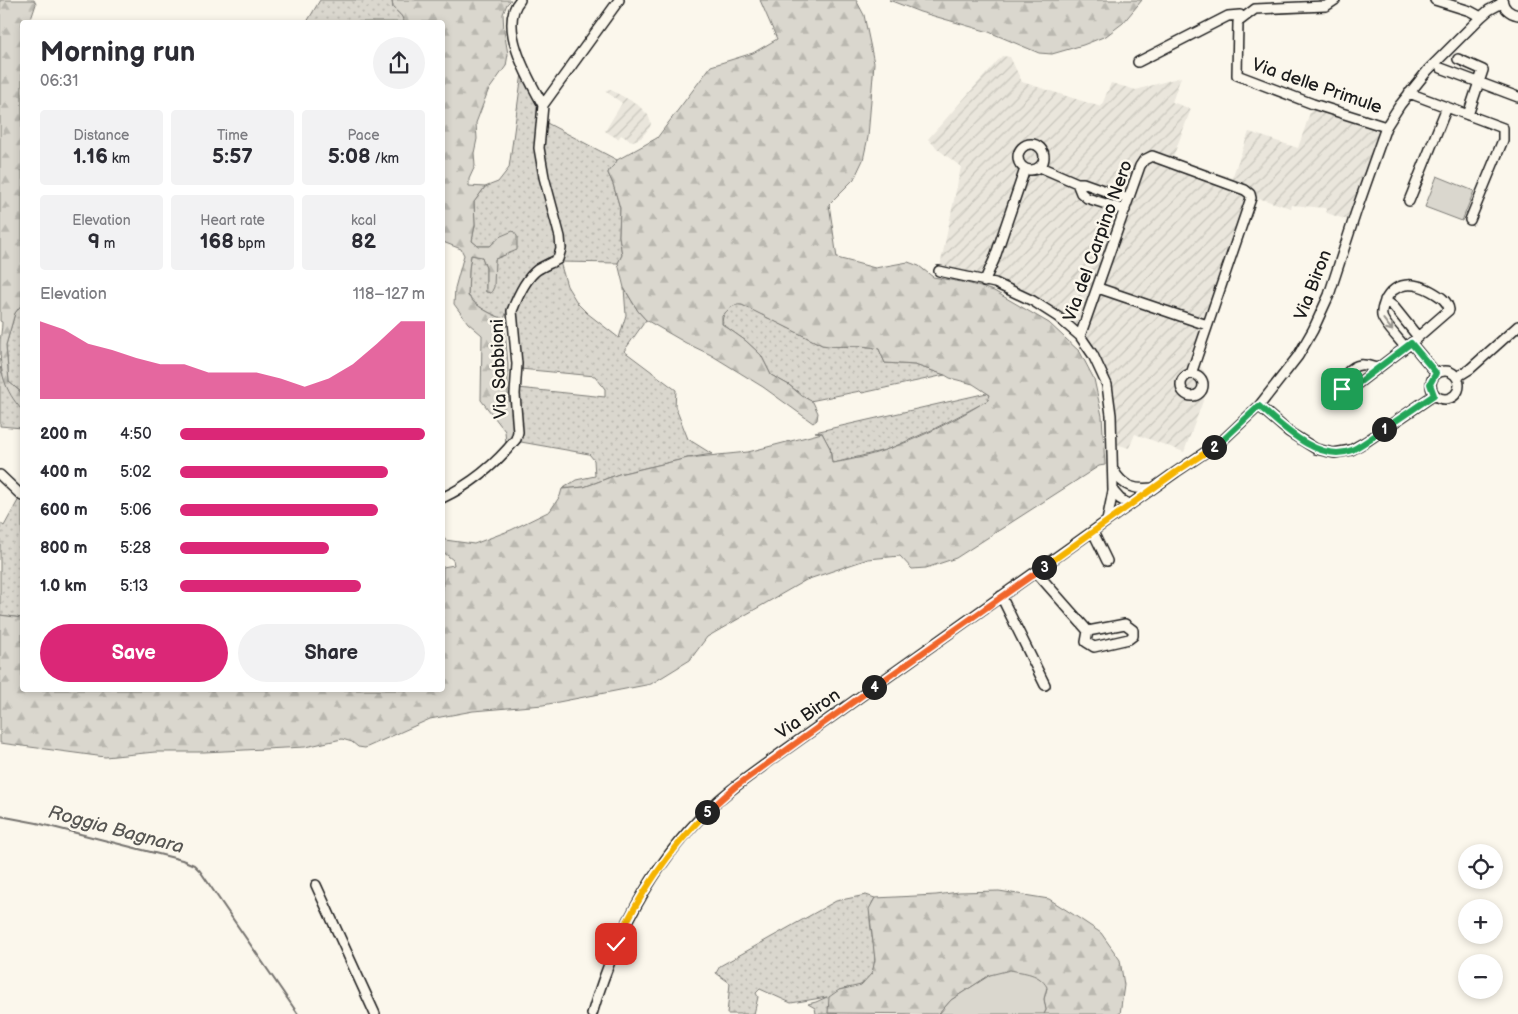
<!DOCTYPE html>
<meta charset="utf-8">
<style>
body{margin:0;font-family:"Balsamiq Sans",sans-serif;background:#f2f2f3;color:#2b2b33;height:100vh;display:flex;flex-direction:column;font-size:19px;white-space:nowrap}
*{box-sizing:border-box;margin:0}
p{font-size:16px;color:#7c7c81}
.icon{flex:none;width:28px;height:28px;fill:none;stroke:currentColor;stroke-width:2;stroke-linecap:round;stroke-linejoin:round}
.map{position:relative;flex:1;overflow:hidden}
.details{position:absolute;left:20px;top:20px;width:425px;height:672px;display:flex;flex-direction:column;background:#fff;border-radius:5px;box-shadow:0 2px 8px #0003}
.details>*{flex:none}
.buttons{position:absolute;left:1458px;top:844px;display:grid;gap:10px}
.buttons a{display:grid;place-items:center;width:45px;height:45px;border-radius:50%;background:#fff;box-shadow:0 2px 8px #0003;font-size:25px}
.pin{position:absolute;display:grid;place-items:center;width:42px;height:42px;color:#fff;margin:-21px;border-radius:10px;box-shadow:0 2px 8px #0006}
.km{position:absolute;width:25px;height:25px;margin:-12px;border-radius:50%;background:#222;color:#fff;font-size:14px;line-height:25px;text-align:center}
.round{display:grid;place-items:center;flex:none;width:52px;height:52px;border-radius:26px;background:#f2f2f3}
.head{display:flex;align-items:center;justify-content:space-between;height:85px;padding:0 20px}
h1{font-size:28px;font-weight:800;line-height:38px}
.stats{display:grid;grid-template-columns:repeat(3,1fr);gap:8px;height:85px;padding:5px 20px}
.stats div{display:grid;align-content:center;border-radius:5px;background:#f2f2f3;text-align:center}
.stats b{font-size:21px;font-weight:800}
.stats small{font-size:14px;font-weight:400}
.stats p{font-size:14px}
.chart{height:140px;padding:10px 20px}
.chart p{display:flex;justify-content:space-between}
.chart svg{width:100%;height:90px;margin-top:5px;fill:#db2777;opacity:.7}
.primary-button{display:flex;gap:10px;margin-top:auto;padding:10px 20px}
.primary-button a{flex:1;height:58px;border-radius:30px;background:#db2777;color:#fff;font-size:20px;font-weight:800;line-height:58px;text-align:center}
.primary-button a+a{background:#f2f2f3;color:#2b2b33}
ul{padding:0 20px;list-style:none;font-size:16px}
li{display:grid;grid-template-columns:80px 60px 1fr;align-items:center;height:38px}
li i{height:12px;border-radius:6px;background:#db2777}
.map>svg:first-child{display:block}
.industrial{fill:url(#industrial-furrows)}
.grass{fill:url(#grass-dots);stroke:#7b7a75}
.forest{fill:url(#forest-firs);stroke:#7b7a75}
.green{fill:#dad7ce;stroke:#7b7a75}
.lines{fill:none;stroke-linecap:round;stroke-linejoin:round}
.stream{stroke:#74726e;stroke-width:2}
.minor-casing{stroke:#1c1c1c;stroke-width:12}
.minor{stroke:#fbf7ec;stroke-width:9}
.oneway{stroke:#97948e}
.split-1-casing{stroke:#fff;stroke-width:10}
.split-2-casing{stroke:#fff;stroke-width:10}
.split-3-casing{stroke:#fff;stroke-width:10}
.split-4-casing{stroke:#fff;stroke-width:10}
.split-5-casing{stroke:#fff;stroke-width:10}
.split-6-casing{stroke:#fff;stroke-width:10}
.split-1{stroke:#22a559;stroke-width:6}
.split-2{stroke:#22a559;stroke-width:6}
.split-3{stroke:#f5b400;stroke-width:6}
.split-4{stroke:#f0652b;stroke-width:6}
.split-5{stroke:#f0652b;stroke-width:6}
.split-6{stroke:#f5b400;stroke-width:6}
.labels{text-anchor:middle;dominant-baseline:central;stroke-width:5;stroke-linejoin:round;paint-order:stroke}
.street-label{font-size:18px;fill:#1c1c1c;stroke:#fbf7ec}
.water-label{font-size:19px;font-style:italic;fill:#575653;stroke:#fbf7ec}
</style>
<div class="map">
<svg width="1518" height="1014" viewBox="0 0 1518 1014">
<defs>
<pattern id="industrial-furrows" width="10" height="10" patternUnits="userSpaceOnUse" patternTransform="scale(1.25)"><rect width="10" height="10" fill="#eae6dc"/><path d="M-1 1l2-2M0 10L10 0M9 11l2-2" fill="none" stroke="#c8c5bc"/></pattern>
<pattern id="grass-dots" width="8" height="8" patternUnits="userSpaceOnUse" patternTransform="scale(1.25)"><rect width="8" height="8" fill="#dad7ce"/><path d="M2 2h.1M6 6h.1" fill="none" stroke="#bab8b0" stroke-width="1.8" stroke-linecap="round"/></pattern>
<pattern id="forest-firs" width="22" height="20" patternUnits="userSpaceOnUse" patternTransform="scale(1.25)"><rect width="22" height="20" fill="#dad7ce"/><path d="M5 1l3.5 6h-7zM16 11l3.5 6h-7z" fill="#bab8b0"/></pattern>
</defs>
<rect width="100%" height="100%" fill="#fbf7ec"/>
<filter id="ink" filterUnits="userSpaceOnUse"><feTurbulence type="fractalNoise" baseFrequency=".02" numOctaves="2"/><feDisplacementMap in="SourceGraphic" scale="10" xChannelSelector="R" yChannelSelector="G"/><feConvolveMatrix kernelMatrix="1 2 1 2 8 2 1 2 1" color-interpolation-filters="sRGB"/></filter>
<g filter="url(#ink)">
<path class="industrial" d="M 1002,56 L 1010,57 L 1022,82 L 1101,107 L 1111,83 L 1136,90 L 1181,77 L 1172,102 L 1191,109 L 1173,157 L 1232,178 L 1249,132 L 1298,148 L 1313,104 L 1386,127 L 1353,222 L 1327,213 L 1325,208 L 1292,205 L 1291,208 L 1261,199 L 1254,202 L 1204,348 L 1200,365 L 1210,382 L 1184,452 L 1135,434 L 1129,448 L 1116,444 L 1109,398 L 1080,336 L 1009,288 L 939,271 L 961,167 L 939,150 L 928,139 Z
M 609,89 L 637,104 L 648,115 L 651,123 L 650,127 L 641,138 L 633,141 L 629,140 L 621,135 L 618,139 L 605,131 L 622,103 L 605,91 Z"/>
<path class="grass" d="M 320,0 L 392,0 L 393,8 C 397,12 404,16 403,22 L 307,22 Z
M 522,73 L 537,104 L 557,249 L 556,255 L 553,258 L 524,280 L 511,300 L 504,319 C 490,314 477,307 468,295 L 469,269 L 471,255 L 482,257 L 486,268 L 486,292 L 494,272 L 495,259 L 505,255 L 501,236 L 490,246 L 478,246 L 472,241 L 475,225 L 474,202 L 485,187 L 498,182 L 509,168 Z
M 545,122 L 617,160 C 616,165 610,167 608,173 L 613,184 L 620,208 L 619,236 L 622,255 L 618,263 L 560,262 L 567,286 L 578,304 L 587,313 L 619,338 L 626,315 L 624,288 L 638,311 L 646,320 L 624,351 L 676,390 L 675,406 L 688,439 L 712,454 L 688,458 L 619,474 L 584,487 L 562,489 L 576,480 L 595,476 L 594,460 L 589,454 L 521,442 L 518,444 L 521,426 L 518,388 L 605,397 L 605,389 L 595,376 L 520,369 L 515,312 L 525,293 L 538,273 L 560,262 L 541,146 Z
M 22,304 L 22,393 L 9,382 L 6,345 L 15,313 Z
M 736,304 L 742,305 L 753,310 L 822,345 C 840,349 861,343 879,349 L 885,363 L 915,365 L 945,375 L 862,393 L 860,391 L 810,401 L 789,385 L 771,375 L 761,355 L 746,341 L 722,324 C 722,314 727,309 736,304 Z
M 0,367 L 7,387 L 22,410 L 22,428 L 0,426 Z
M 987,393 L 990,395 L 989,400 L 934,429 L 889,449 L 838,462 L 832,463 L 830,448 L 822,433 L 815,432 Z
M 20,497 L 22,500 L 22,618 L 0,615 L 0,523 L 4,526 Z
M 866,895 L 875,898 C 858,922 892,965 861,985 C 856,988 845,988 839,990 L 828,1013 L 838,1014 L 816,1014 L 815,1008 L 808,1004 L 816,1002 L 827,997 L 791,1003 L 760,989 L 756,993 L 758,997 L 754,1014 L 727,1014 L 730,983 L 716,973 L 720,966 L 836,901 Z"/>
<path class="forest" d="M 0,0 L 34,0 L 36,4 L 30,22 L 22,22 L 22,304 L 15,313 L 6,345 L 9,382 L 22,393 L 22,410 C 4,390 0,372 0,345 C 0,337 2,330 2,322 L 0,321 Z
M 392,0 L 511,0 L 507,4 L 503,14 L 504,31 L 508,54 L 506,66 L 488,91 L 476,123 L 477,139 L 474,153 L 475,166 L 469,179 L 469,186 L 485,187 L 474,202 L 475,225 L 472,241 L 478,246 L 490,246 L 501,236 L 513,231 L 517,236 L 517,250 L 495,259 L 494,287 L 491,293 L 486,292 L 486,268 L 482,257 L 471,255 L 469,269 L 468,296 C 477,307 490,314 504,319 L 508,364 L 508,396 L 514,416 L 513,433 L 506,445 L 505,431 L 481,400 L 482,335 L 468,323 L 454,304 L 455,288 L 464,255 L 461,249 L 443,242 L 442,22 L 403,22 C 404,16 397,12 393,8 Z
M 760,0 L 856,0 L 864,15 L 874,63 L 868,137 L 863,160 L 854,179 L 829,204 L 837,258 L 875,268 L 908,262 L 919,266 L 933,277 L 967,283 L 994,291 L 1049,323 L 1080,352 L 1094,379 L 1102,416 L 1105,465 L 1099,466 L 956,558 L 926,568 L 912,569 L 900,556 L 868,559 L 806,580 L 707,637 L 690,660 L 651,684 L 543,705 L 473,711 L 430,719 L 365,748 L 358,747 L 352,742 L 342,739 L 305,747 L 204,752 L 155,752 L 105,757 L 0,743 L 0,615 L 22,618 L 22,690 L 442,690 L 443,567 L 454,565 L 453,560 L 443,552 L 443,535 L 445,540 L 474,544 L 511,530 L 550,511 L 560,496 L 562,489 L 584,487 L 619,474 L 688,458 L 748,452 L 822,433 L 830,448 L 832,463 C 888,455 940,429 988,400 L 990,395 L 973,384 L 950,378 L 945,375 L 915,365 L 885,363 L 879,349 C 861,343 840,349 822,345 L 742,305 C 732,304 729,309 722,316 L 722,324 L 746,341 L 761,355 L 771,375 L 789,385 L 802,396 L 813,402 L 818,413 L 817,420 L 813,423 L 763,387 L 711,355 L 686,343 L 646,320 L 638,311 L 624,288 L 618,263 L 622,255 L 619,236 L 620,208 L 613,184 L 608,173 C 610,167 616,165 617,160 L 657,138 L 711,66 L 753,53 L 777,39 Z
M 889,0 L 1142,0 L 1123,23 L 1106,36 L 1083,45 L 1052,54 L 1039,53 L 989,32 L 920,12 Z
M 999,891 L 1049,899 L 1071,913 L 1101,933 L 1120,960 L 1124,985 L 1120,1014 L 1044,1014 L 1046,1010 L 1044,999 L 1047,988 L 990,975 L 951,1000 L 939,1014 L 828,1013 L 829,997 L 839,990 L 861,985 L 872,973 L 875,960 L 869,909 L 875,898 L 936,895 L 959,892 Z"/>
<path class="green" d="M 1437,176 L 1474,191 L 1462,221 L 1425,207 Z
M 1010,970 C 1025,973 1039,973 1047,987 L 1044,999 L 1046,1010 L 1044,1014 L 939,1014 L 951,1000 L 990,975 Z"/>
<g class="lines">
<path class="stream" d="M 0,816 L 37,823 L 182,860 L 194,865 L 200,871 L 298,1014"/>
<defs>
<path id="minor" d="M 520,0 C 497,26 529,80 543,105
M 1335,0 L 1326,6 L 1255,9 L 1238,22 L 1237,75 L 1313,104 L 1386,127
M 1435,0 L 1470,11 L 1481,17
M 1502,0 C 1504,9 1509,13 1518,15
M 1458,59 L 1483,70 L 1468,115
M 1138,62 L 1228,16 L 1240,15 L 1242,17
M 1441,68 L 1518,97
M 1409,93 L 1503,128 L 1503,140 L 1470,220
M1018 157a13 13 0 1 1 26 0a13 13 0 1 1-26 0Z
M 1040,167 L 1077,183 L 1083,183 L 1128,199
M 1077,183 L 1081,193 L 1087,198 L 1125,210
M 1409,201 L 1447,107
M 939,271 L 995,283 L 1033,301 L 1058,317 L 1080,336 L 1093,355 L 1107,385 L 1111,415 L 1113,491 L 1107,521
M 984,282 L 994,260 L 1025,169
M 1098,288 L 1207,325
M 1385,300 L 1394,307 L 1418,337
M 1080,336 L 1140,166 L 1144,160 L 1152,156 L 1245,190 L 1250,194 L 1251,198 L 1191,374
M 1411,343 L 1436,373
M 1377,368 C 1372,367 1365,364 1360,365 C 1351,366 1343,377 1340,385 L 1343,389 L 1348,391 L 1411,343 L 1449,310 C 1448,301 1440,296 1431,291 C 1414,282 1395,281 1385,301 C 1383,306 1381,310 1382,316 C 1383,323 1400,340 1405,347
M1431 385a14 14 0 1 1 28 0a14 14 0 1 1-28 0Z
M1181 385a11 11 0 1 1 22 0a11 11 0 1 1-22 0Z
M 1457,377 L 1470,369 L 1518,326
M 1259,406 L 1289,432 L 1316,449 L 1334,453 L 1351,450 L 1367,441 L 1434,395
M 1114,471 C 1123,487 1135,490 1153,488
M 0,475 L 22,496
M 1113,491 L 1120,499 L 1130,505
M 442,498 C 472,484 496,464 516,439 L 518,432 L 515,394 L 517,364 L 512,311 C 517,298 525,279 537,270 C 543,266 551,263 558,259 L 561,249 L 560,237 L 544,177 L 539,148 L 543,105 L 619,0
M 1093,532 L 1107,561
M 1036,572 L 1088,631 L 1086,642 L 1094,647 L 1129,639 L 1133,636 L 1133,630 L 1125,624 L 1088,631
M 1001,596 L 1045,685
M 316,885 L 375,1014
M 592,1014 C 616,933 655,857 719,800 C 736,785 755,772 774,758 L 1176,472 L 1222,441 L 1259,406 L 1298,356 L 1313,330 L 1329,295 L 1356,212 L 1386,127 L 1400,105 L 1428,70 L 1481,17 L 1489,10 L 1502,3"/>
</defs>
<use href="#minor" class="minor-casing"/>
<use href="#minor" class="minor"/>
</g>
<defs><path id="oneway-shaft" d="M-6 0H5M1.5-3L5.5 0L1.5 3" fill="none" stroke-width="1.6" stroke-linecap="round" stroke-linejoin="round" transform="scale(1.25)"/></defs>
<use class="oneway" href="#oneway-shaft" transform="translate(1388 325) rotate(52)"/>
</g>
<g class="lines" filter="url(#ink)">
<defs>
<path id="split-1" d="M 1342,389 L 1348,391 L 1411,343 L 1436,373 L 1430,384 L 1434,395 L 1384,429"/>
<path id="split-2" d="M 1214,447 L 1222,441 L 1259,406 C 1282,426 1319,464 1352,450 C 1364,444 1374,436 1384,429"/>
<path id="split-3" d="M 1044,567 L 1176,472 L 1214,447"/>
<path id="split-4" d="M 874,687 L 1044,567"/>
<path id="split-5" d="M 707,812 L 735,787 L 874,687"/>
<path id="split-6" d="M 616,944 C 639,894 669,851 707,812"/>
</defs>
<use href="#split-1" class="split-1-casing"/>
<use href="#split-2" class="split-2-casing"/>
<use href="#split-3" class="split-3-casing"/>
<use href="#split-4" class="split-4-casing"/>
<use href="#split-5" class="split-5-casing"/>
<use href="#split-6" class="split-6-casing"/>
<use href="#split-1" class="split-1"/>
<use href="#split-2" class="split-2"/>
<use href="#split-3" class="split-3"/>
<use href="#split-4" class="split-4"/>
<use href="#split-5" class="split-5"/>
<use href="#split-6" class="split-6"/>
</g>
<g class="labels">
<g class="street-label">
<text transform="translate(1317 86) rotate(19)">Via delle Primule</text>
<text transform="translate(1098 241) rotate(-70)">Via del Carpino Nero</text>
<text transform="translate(1313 285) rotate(-69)">Via Biron</text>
<text transform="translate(499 369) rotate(-92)">Via Sabbioni</text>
<text transform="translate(808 714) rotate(-35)">Via Biron</text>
</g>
<g class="water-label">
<text transform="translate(116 830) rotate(15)">Roggia Bagnara</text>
</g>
</g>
</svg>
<div class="buttons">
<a><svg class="icon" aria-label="locate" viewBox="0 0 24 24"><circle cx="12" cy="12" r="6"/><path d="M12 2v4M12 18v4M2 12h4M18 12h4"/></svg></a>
<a>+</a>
<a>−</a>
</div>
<div class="pin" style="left:1342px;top:389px;background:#1e9e55"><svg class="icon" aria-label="arrive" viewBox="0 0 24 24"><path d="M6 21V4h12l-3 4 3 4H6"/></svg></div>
<div class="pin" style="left:616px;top:944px;background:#d93025"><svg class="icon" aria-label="check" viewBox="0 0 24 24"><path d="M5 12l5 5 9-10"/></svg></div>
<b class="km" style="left:1384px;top:429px">1</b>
<b class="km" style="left:1214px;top:447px">2</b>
<b class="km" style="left:1044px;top:567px">3</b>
<b class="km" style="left:874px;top:687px">4</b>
<b class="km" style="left:707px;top:812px">5</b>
<section class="details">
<div class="head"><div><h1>Morning run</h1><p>06:31</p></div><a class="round"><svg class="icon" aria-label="share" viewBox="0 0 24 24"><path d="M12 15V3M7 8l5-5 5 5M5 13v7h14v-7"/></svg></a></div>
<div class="stats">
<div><p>Distance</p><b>1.16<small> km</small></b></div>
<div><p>Time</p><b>5:57</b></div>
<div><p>Pace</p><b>5:08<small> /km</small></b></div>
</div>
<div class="stats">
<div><p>Elevation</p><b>9<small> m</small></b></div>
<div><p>Heart rate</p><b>168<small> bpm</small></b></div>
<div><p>kcal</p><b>82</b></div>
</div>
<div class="chart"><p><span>Elevation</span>118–127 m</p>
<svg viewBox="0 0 160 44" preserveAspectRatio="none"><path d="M0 44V6L10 10L20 17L30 20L40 24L50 27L60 27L70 31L80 31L90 31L100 34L110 38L120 34L130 27L140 17L150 6L160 6V44z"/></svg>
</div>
<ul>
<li><b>200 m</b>4:50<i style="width:100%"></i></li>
<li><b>400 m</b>5:02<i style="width:85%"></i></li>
<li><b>600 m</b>5:06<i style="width:81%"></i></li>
<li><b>800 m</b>5:28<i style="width:61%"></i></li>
<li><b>1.0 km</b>5:13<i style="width:74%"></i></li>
</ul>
<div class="primary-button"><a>Save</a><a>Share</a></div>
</section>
</div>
